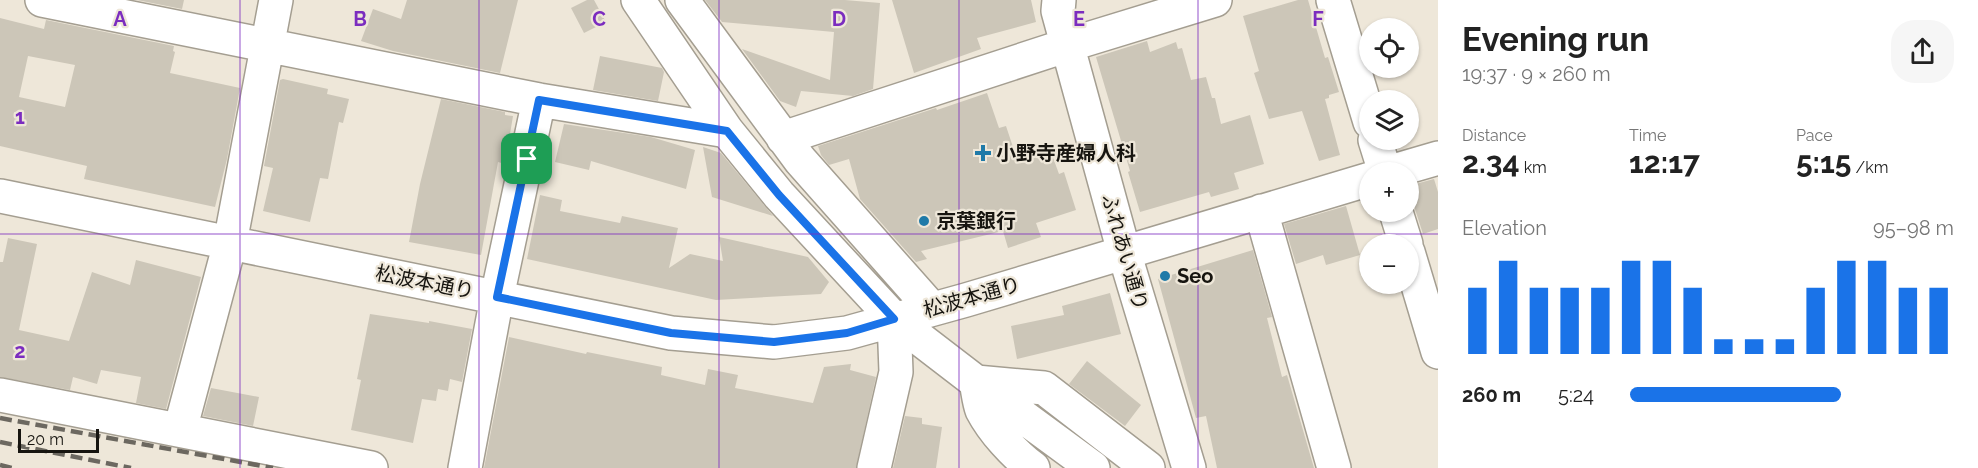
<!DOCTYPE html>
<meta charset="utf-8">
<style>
body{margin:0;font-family:Raleway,"Noto Sans JP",sans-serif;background:#f6f6f6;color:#222;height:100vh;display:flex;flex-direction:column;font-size:22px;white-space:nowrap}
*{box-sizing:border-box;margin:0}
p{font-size:20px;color:#767676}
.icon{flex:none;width:33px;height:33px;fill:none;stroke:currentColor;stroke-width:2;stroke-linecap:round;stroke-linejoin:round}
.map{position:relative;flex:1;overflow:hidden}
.details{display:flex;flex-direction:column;background:#fff;width:540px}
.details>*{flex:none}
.buttons{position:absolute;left:1359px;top:18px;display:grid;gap:12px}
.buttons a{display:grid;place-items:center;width:60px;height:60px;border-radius:50%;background:#fff;box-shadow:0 2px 4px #0004;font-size:30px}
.scale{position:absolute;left:18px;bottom:15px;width:81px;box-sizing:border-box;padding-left:6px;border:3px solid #171510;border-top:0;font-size:16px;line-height:21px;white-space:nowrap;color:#171510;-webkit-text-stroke:4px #eee7d9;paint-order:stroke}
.pin{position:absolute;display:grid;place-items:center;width:51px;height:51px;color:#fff;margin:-26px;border-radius:12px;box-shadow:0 3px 9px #0006}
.round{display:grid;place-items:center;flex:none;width:63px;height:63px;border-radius:24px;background:#f6f6f6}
.summary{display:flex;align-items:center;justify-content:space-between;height:102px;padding:0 24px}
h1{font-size:33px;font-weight:700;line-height:45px}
.stats{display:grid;grid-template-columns:repeat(3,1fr);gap:9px;height:102px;padding:6px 24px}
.stats div{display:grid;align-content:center}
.stats b{font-size:30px;font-weight:700}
.stats small{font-size:16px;font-weight:400}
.stats p{font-size:16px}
.chart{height:168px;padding:12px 24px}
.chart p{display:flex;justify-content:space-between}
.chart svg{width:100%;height:108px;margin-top:6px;stroke:#1a73e8;stroke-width:6}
ul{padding:0 24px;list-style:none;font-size:20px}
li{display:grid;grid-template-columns:96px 72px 1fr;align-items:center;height:45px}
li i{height:15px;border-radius:8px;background:#1a73e8}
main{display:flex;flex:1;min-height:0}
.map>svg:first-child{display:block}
.building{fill:#ccc6b8;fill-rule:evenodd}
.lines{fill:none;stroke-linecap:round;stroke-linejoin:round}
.minor-casing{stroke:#a49e91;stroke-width:36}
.minor{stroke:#fff;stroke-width:33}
.rail{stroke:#6c6860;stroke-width:4.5;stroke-dasharray:12 6;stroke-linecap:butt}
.route-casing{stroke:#fff;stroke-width:12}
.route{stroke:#1a73e8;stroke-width:8}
.grid{fill:none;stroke:#7b2cbf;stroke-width:1.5;stroke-opacity:0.55}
.poi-dot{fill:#1f7aa8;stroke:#eee7d9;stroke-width:2}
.labels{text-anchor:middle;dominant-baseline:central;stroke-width:4.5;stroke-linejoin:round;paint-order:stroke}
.poi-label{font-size:20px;font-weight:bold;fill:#171510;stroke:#eee7d9;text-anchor:start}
.street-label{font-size:20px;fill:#171510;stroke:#eee7d9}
.grid-label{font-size:20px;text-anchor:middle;font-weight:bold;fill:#7b2cbf;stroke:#eee7d9;stroke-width:4.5;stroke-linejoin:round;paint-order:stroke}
</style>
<main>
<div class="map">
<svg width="1438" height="468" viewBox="0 0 1438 468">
<rect width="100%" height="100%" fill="#eee7d9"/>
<path class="building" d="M 137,0 L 184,0 L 182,9 Z
M 407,0 L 518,0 L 500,73 L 393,51 L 361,41 L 373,9 L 401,19 Z
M 587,0 L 594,0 L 606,22 L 584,33 L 571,8 Z
M 705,0 L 845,0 L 880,3 L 873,89 L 853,96 L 801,91 L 796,107 L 780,101 L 742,49 L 830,80 L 834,32 L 722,22 Z
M 892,0 L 1031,0 L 1036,22 L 977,38 L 981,49 L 914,73 Z
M 1298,0 L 1308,0 L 1325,58 L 1328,57 L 1339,92 L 1329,95 L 1329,98 L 1325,99 L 1340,155 L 1319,161 L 1302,111 L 1269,119 L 1254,73 L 1259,71 L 1243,16 Z
M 0,18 L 44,29 L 46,20 L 174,46 L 173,51 L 175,52 L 170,73 L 240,88 L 227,159 L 215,207 L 84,179 L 87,166 L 0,146 ZM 28,56 L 75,65 L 65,107 L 19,97 Z
M 1147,41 L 1150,52 L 1176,42 L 1178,49 L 1182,48 L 1191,80 L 1206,77 L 1212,98 L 1215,98 L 1221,124 L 1250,115 L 1264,164 L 1234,173 L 1239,189 L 1211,197 L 1209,192 L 1140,212 L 1128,172 L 1130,171 L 1096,57 Z
M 600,56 L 662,68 L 664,72 L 658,101 L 593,90 Z
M 283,79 L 328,89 L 327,94 L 349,99 L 343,123 L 339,122 L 328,179 L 320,178 L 310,222 L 263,211 L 273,168 L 264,166 L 280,80 Z
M 987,93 L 999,128 L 1006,126 L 1016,156 L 1048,144 L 1059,174 L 1064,172 L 1076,210 L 1036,223 L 1041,237 L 1008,248 L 1003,231 L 921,251 L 927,259 L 916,262 L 860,199 L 849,159 L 829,165 L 821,155 L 818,146 L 936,108 L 937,110 Z
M 441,99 L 505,112 L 505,115 L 513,116 L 505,164 L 498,162 L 481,255 L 409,242 L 420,184 Z
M 564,124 L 651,137 L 695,150 L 686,189 L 591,161 L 589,170 L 555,162 Z
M 703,147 L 721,153 L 773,216 L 712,197 Z
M 1434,179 L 1438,192 L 1438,229 L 1423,234 L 1414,206 L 1408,198 L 1408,186 Z
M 540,195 L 562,200 L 560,211 L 620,223 L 622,216 L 678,228 L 669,268 L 690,254 L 723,261 L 719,237 L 808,257 L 829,282 L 821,294 L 716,300 L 527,259 Z
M 1346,206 L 1360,255 L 1326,265 L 1323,255 L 1296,264 L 1284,224 Z
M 8,238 L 37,244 L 19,330 L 69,341 L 92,272 L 130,285 L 136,260 L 201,277 L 166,409 L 136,403 L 141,377 L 101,370 L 97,384 L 73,377 L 70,390 L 0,377 L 0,262 L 3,262 Z
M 1253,250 L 1272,317 L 1267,318 L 1282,377 L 1287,375 L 1314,468 L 1217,468 L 1206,416 L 1196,418 L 1158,279 Z
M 1110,293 L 1121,334 L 1017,359 L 1011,326 L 1064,315 L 1062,306 Z
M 370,314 L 429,323 L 429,321 L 472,329 L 462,382 L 450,379 L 448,391 L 438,389 L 436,401 L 422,399 L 413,443 L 351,430 L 361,380 L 357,379 Z
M 509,337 L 586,354 L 587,352 L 662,367 L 661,375 L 705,385 L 708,369 L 738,375 L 735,388 L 813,403 L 824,367 L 851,364 L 850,370 L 876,377 L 856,468 L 484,468 Z
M 1087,361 L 1141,405 L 1125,426 L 1069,384 Z
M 211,388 L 259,397 L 253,426 L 203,416 Z
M 905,416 L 922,418 L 922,424 L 942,427 L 936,468 L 893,468 Z"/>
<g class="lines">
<defs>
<path id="minor" d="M 42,0 L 539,100 L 727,131
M 638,0 L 727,131 L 779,195 L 894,319 L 976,382 L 1093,468
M 682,0 L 800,160 L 932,309
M 1059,0 L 1058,11 L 1124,252 L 1189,468
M 1333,0 L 1370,122
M 783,138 L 1068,45 L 1215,0
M 1375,140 L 1385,172
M 1390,172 L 1438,158
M 0,196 L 671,333 L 774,342 L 847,333 L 966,300 L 1370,179
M 1261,211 L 1334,468
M 1396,212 L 1406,244
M 1408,252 L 1438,352
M 0,395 L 371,468
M 180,430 L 230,243 L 276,0
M 465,468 L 497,297 L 539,100
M 874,468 L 896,372 L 894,319
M 1033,468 C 1014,454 993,431 982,410 C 979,402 978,391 976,382 L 1044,388 L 1148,468"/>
</defs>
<use href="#minor" class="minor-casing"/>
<use href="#minor" class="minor"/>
<path class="rail" d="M 0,418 L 273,468
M 0,442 L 131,468
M 0,465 L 12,468"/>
</g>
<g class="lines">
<defs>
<path id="route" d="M 539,100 L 727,131 L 779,195 L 894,319 L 847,333 L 774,342 L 671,333 L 497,297 Z"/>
</defs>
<use href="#route" class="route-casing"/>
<use href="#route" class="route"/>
</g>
<path class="grid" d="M 240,0 L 240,468M 479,0 L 479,468M 719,0 L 719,468M 959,0 L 959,468M 1198,0 L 1198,468M 0,234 L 1438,234"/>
<g class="poi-dot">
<path d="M980 144h6v6h6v6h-6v6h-6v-6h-6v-6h6z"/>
<circle cx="924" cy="221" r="6"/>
<circle cx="1165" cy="276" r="6"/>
</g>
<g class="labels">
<g class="poi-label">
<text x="996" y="153">小野寺産婦人科</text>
<text x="936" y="221">京葉銀行</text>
<text x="1177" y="276">Seo</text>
</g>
<g class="street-label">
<text transform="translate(1125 252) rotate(74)">ふれあい通り</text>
<text transform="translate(425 282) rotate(11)">松波本通り</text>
<text transform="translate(972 297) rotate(-16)">松波本通り</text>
</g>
</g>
<g class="grid-label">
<text x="120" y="26">A</text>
<text x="360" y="26">B</text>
<text x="599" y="26">C</text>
<text x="839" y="26">D</text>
<text x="1079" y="26">E</text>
<text x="1318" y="26">F</text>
<text x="20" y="124">1</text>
<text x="20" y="358">2</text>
</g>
</svg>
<div class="buttons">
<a><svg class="icon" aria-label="locate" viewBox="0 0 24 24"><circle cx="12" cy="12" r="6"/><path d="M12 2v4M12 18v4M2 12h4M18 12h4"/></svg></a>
<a><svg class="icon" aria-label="layers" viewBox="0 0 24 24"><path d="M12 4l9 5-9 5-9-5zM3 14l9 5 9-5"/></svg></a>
<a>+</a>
<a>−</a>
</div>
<div class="scale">20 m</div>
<div class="pin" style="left:527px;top:159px;background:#1e9e55"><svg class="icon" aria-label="arrive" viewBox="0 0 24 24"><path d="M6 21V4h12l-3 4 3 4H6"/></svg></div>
</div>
<section class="details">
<div class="summary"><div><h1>Evening run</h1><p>19:37 · 9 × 260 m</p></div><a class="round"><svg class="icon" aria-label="share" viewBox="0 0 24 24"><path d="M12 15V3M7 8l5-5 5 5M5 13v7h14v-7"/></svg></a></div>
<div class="stats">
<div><p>Distance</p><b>2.34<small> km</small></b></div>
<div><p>Time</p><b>12:17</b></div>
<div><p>Pace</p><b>5:15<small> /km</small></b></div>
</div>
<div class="chart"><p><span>Elevation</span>95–98 m</p>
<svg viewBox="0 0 160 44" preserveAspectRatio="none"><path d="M5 44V17M15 44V6M25 44V17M35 44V17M45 44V17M55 44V6M65 44V6M75 44V17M85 44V38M95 44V38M105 44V38M115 44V17M125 44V6M135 44V6M145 44V17M155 44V17"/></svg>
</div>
<ul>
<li><b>260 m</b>5:24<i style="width:65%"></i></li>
</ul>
</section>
</main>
